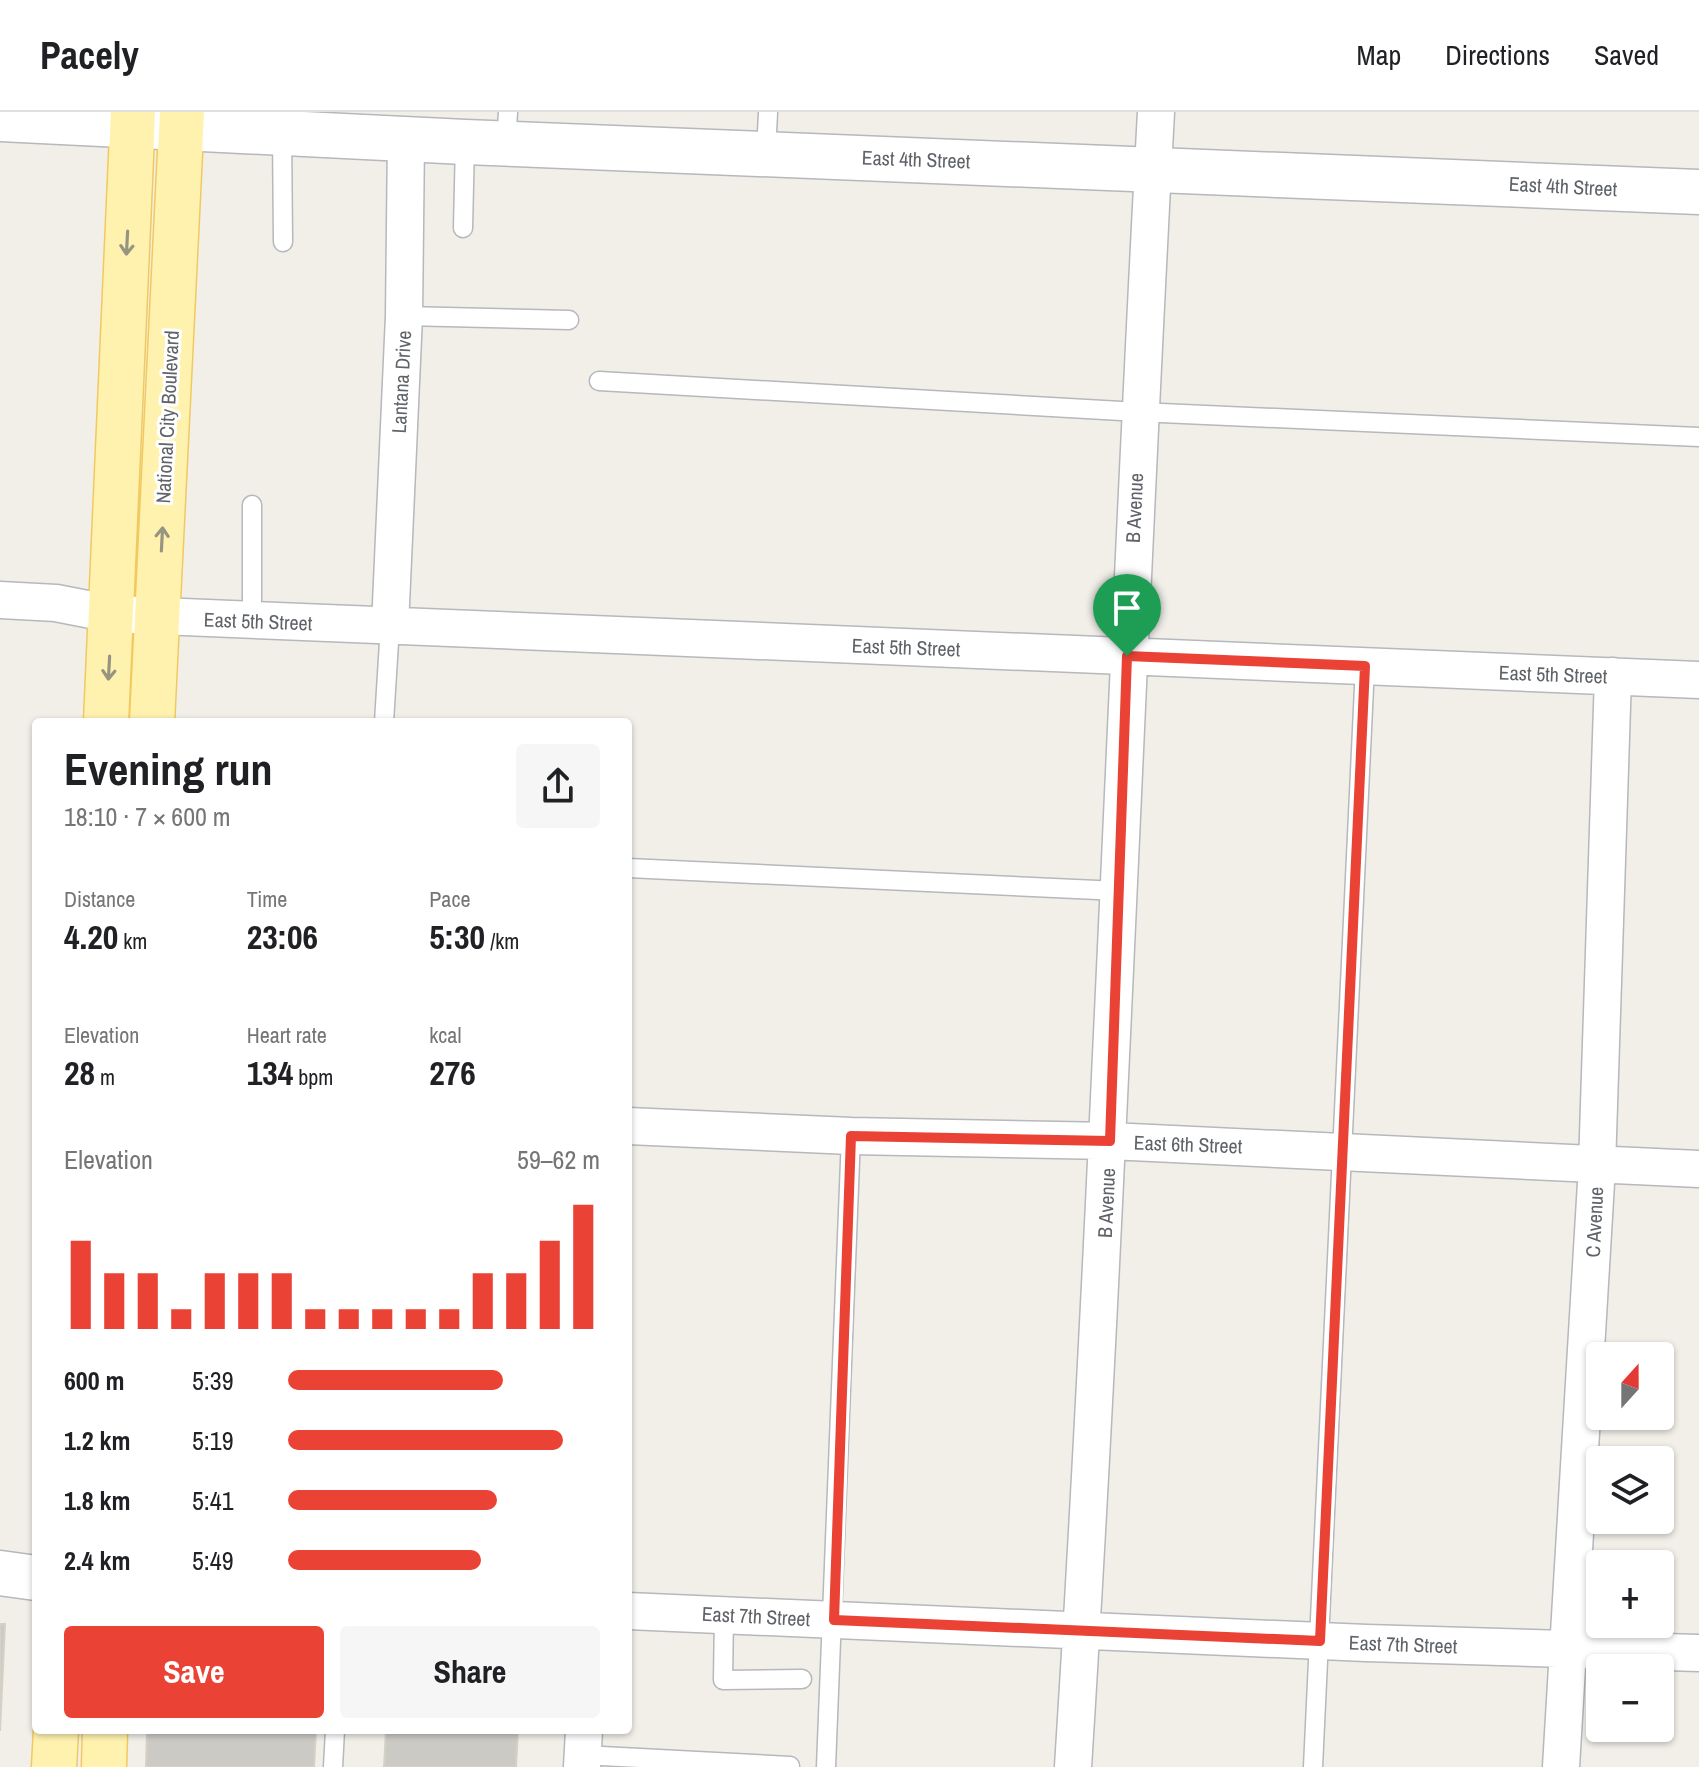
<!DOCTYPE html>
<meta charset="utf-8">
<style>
body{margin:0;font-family:"Archivo Narrow",sans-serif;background:#f6f6f6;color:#202124;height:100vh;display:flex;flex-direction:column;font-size:30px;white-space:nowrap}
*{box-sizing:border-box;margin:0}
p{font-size:26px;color:#757577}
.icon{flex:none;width:44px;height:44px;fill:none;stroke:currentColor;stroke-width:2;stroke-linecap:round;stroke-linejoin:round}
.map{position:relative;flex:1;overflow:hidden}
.details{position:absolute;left:32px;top:606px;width:600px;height:1016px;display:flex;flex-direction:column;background:#fff;border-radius:8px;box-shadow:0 2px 6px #0004}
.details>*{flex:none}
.needle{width:52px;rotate:21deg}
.fabs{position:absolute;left:1586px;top:1230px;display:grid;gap:16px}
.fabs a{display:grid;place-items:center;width:88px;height:88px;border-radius:8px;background:#fff;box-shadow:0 2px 6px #0004;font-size:40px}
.pin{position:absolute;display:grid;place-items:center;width:68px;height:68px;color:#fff;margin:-82px -34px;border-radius:50% 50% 50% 0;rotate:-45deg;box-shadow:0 0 8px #0007}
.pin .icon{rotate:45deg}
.round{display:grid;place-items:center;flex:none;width:84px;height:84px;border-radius:8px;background:#f6f6f6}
.head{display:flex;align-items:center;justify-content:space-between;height:136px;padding:0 32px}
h1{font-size:44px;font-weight:700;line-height:60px}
.metrics{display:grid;grid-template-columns:repeat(3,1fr);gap:12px;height:136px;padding:8px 32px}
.metrics div{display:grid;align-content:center}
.metrics b{font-size:34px;font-weight:700}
.metrics small{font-size:22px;font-weight:400}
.metrics p{font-size:22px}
.chart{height:224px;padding:16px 32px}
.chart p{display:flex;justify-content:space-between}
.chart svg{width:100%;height:144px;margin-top:8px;stroke:#ea4335;stroke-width:6}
.action{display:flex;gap:16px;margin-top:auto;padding:16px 32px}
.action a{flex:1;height:92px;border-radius:8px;background:#ea4335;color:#fff;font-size:32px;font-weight:700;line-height:92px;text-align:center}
.action a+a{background:#f6f6f6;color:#202124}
ul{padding:0 32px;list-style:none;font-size:26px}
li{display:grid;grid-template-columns:128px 96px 1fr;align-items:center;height:60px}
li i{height:20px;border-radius:10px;background:#ea4335}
header{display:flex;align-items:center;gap:48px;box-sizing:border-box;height:112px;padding:0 40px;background:#fff;border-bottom:2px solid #e0e0e0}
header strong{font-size:38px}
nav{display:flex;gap:44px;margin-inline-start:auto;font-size:28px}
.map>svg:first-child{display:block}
.building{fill:#cccac5;stroke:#d6d1c6;stroke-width:2}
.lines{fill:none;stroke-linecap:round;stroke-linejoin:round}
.service-casing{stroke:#b5b8bc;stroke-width:21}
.minor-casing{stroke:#b5b8bc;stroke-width:39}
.tertiary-casing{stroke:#b5b8bc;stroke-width:47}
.primary-casing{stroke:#f2c960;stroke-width:47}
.service{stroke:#fff;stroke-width:18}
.minor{stroke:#fff;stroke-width:36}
.tertiary{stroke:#fff;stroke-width:44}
.primary{stroke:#fff2af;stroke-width:44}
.oneway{stroke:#979581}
.route-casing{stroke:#fff;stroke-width:16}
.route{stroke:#ea4335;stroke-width:10}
.labels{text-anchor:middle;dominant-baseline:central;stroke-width:6;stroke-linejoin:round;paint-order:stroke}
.street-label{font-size:20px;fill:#5f6368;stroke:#fff}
</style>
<header>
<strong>Pacely</strong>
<nav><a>Map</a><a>Directions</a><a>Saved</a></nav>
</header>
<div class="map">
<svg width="1699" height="1655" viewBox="0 0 1699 1655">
<rect width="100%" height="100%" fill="#f1efe8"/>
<path class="building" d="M 0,1512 L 5,1512 L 0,1619 Z
M 147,1618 L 316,1618 L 314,1655 L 146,1655 Z
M 386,1618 L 518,1618 L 516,1655 L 384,1655 Z"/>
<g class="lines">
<defs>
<path id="service" d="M 282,20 L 283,130
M 506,32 L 508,0
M 766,41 L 768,0
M 463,116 L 465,30
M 404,204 L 569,208
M 599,269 L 1139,300 L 1699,325
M 252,393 L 252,508
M 384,610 L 390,514
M 628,756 L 1119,779
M 724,1503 L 723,1568 L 802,1567
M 583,1643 L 790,1654
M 333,1655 L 335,1618
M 826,1655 L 851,1024
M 1313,1655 L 1365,554"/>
<path id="minor" d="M 0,488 L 56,491 L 112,502 L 1699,568
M 390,514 L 404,204 L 406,25
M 628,1014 L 851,1024 L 1110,1029 L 1699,1057
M 628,1499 L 1366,1531 L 1699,1541
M 582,1655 L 584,1618
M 1073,1655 C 1108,1104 1126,552 1156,0
M 1561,1655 L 1597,1054 L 1613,564"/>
<path id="tertiary" d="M 0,7 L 465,30 L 1699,80
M 0,1461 L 36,1466"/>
<path id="primary" d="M 106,610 L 133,0
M 152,610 L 182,0
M 54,1655 L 56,1618
M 104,1655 L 105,1618"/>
</defs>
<use href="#service" class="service-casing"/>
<use href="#minor" class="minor-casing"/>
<use href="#tertiary" class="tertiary-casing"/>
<use href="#primary" class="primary-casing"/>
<use href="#service" class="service"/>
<use href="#minor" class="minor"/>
<use href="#tertiary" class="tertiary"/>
<use href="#primary" class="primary"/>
</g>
<defs><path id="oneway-shaft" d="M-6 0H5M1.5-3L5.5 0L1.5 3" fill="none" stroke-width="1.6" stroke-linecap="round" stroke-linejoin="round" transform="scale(2)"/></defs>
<g class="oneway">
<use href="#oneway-shaft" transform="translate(127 131) rotate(93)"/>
<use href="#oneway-shaft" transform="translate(162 427) rotate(-87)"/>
<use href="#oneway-shaft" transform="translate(109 556) rotate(93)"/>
</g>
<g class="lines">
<defs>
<path id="route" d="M 1127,544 L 1365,554 L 1320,1529 L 834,1508 L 851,1024 L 1110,1029 Z"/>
</defs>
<use href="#route" class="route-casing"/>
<use href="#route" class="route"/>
</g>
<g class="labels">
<g class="street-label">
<text transform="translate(916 47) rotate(2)">East 4th Street</text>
<text transform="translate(1563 74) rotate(3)">East 4th Street</text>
<text transform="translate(401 270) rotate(-87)">Lantana Drive</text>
<text transform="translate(167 305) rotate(-87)">National City Boulevard</text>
<text transform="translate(1134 396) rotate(-87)">B Avenue</text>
<text transform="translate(258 509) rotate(2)">East 5th Street</text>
<text transform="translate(906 535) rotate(2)">East 5th Street</text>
<text transform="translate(1553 562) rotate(2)">East 5th Street</text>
<text transform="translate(1188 1032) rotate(2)">East 6th Street</text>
<text transform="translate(1106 1091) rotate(-87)">B Avenue</text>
<text transform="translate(1594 1110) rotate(-87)">C Avenue</text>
<text transform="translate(756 1504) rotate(3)">East 7th Street</text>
<text transform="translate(1403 1532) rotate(2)">East 7th Street</text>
</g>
</g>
</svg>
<div class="fabs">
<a><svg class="needle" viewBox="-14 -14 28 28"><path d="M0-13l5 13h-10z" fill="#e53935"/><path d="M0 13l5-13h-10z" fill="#757577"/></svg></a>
<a><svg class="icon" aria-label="layers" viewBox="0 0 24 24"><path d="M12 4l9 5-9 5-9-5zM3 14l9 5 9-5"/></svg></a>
<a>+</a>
<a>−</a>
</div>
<div class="pin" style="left:1127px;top:544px;background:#1e9e55"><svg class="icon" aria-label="arrive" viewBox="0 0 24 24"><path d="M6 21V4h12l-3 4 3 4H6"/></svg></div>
<section class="details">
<div class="head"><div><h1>Evening run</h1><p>18:10 · 7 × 600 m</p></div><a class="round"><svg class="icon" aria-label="share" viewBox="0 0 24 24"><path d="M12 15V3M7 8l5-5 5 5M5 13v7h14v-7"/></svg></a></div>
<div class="metrics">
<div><p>Distance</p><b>4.20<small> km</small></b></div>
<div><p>Time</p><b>23:06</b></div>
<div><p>Pace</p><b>5:30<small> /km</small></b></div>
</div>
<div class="metrics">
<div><p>Elevation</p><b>28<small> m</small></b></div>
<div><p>Heart rate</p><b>134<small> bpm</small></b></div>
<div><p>kcal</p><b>276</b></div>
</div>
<div class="chart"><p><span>Elevation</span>59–62 m</p>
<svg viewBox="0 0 160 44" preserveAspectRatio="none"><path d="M5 44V17M15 44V27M25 44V27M35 44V38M45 44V27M55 44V27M65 44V27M75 44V38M85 44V38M95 44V38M105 44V38M115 44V38M125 44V27M135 44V27M145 44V17M155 44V6"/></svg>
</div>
<ul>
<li><b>600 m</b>5:39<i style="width:69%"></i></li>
<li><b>1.2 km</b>5:19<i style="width:88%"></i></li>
<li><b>1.8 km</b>5:41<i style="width:67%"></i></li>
<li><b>2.4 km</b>5:49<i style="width:62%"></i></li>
</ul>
<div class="action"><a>Save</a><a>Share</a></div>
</section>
</div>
